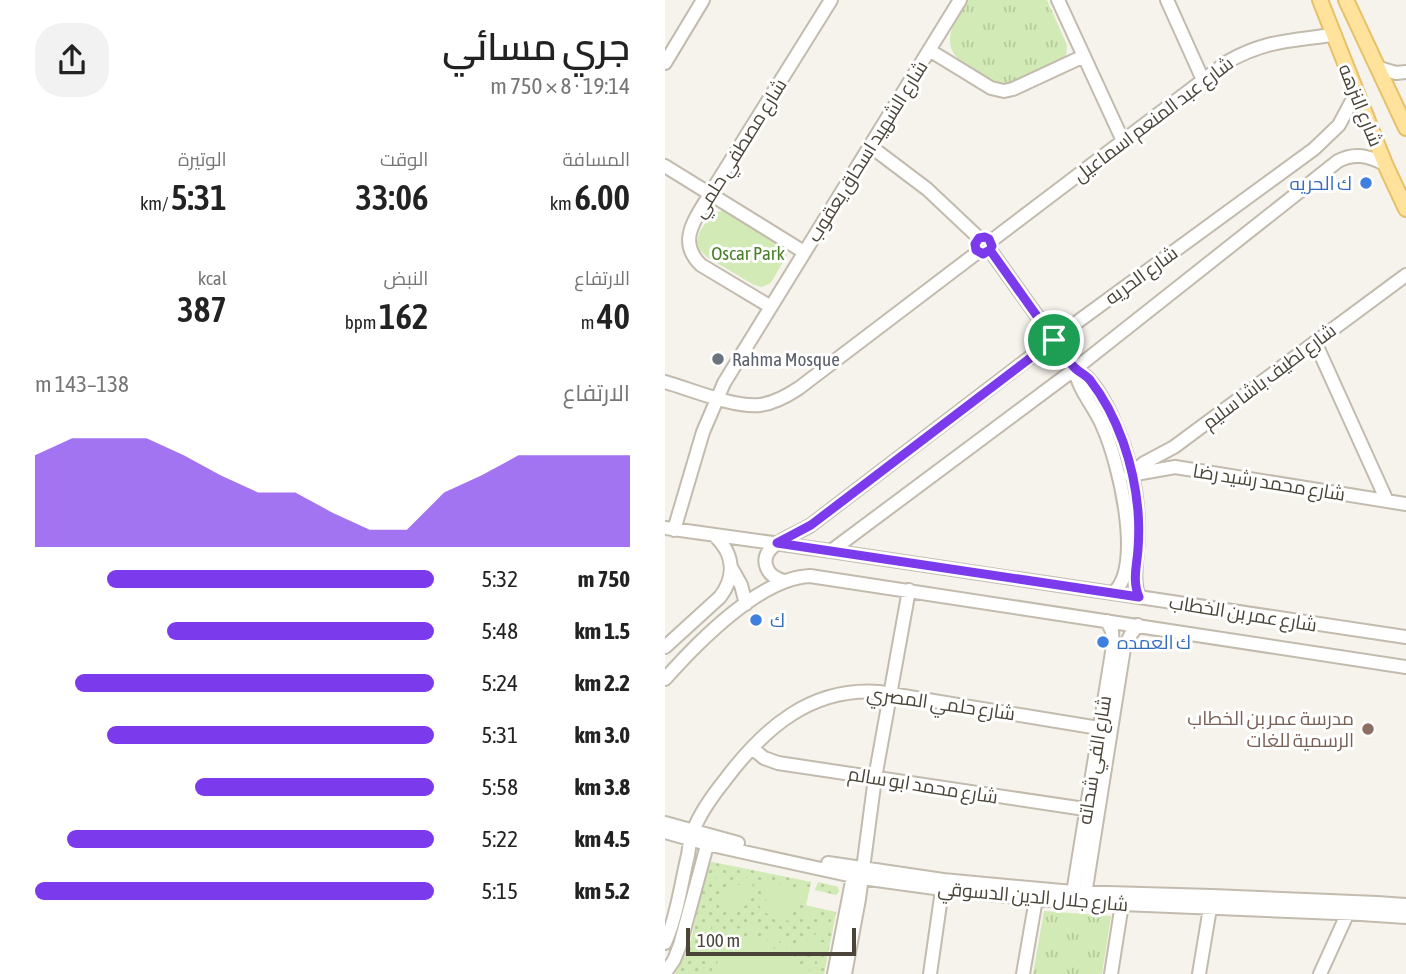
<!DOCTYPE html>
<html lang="ar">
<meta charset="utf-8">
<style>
body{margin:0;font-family:"Asap Condensed",Cairo,sans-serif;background:#f2f2f2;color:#222;direction:rtl;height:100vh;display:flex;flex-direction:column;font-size:26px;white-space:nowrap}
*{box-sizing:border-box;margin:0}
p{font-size:23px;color:#767676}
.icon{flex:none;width:38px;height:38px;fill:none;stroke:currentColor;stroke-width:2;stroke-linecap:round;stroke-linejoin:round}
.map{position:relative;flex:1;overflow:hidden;direction:ltr}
.side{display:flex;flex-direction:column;background:#fff;width:665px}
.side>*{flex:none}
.scale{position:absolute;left:21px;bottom:18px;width:170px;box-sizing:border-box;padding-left:7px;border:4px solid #4b4439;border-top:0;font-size:19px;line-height:24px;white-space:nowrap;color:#4b4439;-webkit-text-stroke:5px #fff;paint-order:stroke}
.pin{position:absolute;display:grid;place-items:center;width:60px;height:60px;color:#fff;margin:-30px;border:4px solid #fff;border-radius:50%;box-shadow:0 2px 7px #0007}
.round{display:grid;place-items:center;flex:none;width:74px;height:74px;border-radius:28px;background:#f2f2f2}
.headline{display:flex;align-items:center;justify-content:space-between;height:119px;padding:0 35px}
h1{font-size:38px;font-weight:600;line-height:52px}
.stats{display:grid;grid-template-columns:repeat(3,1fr);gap:10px;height:119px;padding:7px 35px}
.stats div{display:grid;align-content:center}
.stats b{font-size:35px;font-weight:600}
.stats small{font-size:19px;font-weight:400}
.stats p{font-size:19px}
.chart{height:196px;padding:14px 35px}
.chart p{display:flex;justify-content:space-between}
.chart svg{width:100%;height:126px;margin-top:7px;fill:#7c3aed;opacity:.7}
ul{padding:0 35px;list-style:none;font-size:23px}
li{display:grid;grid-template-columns:112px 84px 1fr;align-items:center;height:52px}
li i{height:18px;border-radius:9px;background:#7c3aed}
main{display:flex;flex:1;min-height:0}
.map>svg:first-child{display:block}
.grass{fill:url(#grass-tufts)}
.park{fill:#d2eab5}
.garden{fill:url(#garden-dots)}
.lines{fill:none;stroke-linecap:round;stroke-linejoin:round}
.minor-casing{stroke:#c2bbae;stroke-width:16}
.major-casing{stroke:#e6c16a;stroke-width:18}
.minor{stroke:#fff;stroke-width:12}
.major{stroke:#ffe39c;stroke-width:14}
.route-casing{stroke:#fff;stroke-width:14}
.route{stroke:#7c3aed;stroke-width:9}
.shop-dot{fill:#3f7fe0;stroke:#fff;stroke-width:2.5}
.worship-dot{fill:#6b7280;stroke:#fff;stroke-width:2.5}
.education-dot{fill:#8d6e63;stroke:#fff;stroke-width:2.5}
.labels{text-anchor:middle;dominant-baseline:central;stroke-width:6;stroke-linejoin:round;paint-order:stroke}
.street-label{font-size:19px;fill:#4b4439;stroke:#fff}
.shop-label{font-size:19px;fill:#366cbe;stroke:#fff;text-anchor:start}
.park-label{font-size:19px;fill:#4a7f2a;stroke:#fff}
.worship-label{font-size:19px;fill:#5b616d;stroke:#fff;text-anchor:start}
.education-label{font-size:19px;fill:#785e54;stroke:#fff;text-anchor:end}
</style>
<main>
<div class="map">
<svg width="741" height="974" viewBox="0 0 741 974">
<defs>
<pattern id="grass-tufts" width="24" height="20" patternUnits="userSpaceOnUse" patternTransform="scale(1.75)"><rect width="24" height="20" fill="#d2eab5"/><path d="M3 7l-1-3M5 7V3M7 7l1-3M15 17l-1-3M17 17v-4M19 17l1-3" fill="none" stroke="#b6ca9c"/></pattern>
<pattern id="garden-dots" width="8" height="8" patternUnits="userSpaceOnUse" patternTransform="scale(1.75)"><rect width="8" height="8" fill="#d2eab5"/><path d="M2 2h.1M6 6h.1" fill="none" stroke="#b6ca9c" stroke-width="1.8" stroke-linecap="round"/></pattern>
</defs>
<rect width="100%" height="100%" fill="#f6f3ec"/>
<path class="grass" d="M 303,0 L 382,0 L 402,45 L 401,56 L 396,60 L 344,83 C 340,84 338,85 333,84 C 323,82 297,64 291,56 C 287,52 285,46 285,41 C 284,26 297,12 303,0 Z
M 379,911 L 446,916 L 437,974 L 368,974 Z"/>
<path class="park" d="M 56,211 L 64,212 L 118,245 L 122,255 L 107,281 L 104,284 L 97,287 L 89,285 L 42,257 L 34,249 L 32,242 L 35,231 L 46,215 Z
M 47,862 L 146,882 L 140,905 L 171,912 L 159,974 L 10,974 L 25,945 L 39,878 Z"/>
<path class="garden" d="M 46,862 L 146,882 L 137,924 L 148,928 L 148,926 L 145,925 L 150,908 L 161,911 L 155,929 L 146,939 L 138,929 L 125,919 L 128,912 L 132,911 L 139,893 L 138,891 L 104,881 C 92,882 98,895 102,902 L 98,906 C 90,898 91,886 82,878 C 76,873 68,871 61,873 C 38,878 53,904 47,919 C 44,928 36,934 33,943 C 30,953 29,964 24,974 L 10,974 C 18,961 24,948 28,933 C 34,908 34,887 46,862 Z
M 67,875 C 90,880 84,894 96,908 L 85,926 L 70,929 L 72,911 C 77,909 82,906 83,900 C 88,875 40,881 60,908 L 69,912 L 68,929 C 50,939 40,953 40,974 L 28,974 L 33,962 L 37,940 L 46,928 L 52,914 L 50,887 L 58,877 Z
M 153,882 L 173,887 L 174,892 L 171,895 L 150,890 Z
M 98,911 C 106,917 112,917 121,920 C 131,923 138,933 143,941 L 126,948 C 116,935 105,928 89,926 Z
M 166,911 L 171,912 L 159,974 L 143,972 L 150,963 L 150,951 L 158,953 L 161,943 L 153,941 L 161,930 Z
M 87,930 C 102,932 112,937 122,949 L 114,953 L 104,943 L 105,942 C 90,934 76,935 63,947 L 57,942 L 70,934 Z
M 54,945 L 60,950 L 53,959 L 50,974 L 44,974 L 46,959 Z
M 146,947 C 150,959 145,964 139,974 L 132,974 L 129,953 Z"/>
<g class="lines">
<defs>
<path id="minor" d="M 393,0 L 458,141
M 502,0 L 538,80
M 264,50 L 326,88 L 339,91 L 348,89 L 419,56
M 0,63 L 38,0
M 714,68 L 731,73 L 741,72
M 205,146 L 262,189 L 314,238
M 0,166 L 139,252
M 326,241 L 562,62 C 601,40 626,41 667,35
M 325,250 L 410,369 C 413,390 430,407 438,427 C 453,460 480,567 448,593
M 106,307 L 36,265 C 11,241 31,218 45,194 L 166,0
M 650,342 L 722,501
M 410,369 C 437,380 461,447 467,475 C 471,492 473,510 473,528 C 474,549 466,579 474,597
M 0,382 C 25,389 69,408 95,405 C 110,403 122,396 134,388 L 313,252
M 467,474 L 479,463 L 509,447 L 741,275
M 465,475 L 510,467 L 741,504
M 0,528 L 166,551 L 741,637
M 9,530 L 38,432 L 59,383 L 295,0
M 166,551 L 410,369 L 673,161 C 690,152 703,156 720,164
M 67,569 L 76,585 L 81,604
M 119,581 C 112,579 105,576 102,568 C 92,545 131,535 146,525 L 389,339 L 649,149 L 674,125 L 691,93
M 0,647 L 55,597 C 71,576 69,554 50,536
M 0,679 C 32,643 95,578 145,576 L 741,667
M 87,748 L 99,758 L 113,763 L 433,811
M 0,823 L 73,843
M 0,832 L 42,844 L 197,878 L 277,889 L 371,899 L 457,904 L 696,914 L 741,917
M 163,863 L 278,880 L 408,892 L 547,896 L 712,903 L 741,905
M 407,899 L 448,646 L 447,631 L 442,621
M 419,901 L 459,648 L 466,634 L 473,625
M 0,943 C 12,916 16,884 23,855 C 24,847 26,837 29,829 C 36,811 48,795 60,780 C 99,728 146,687 214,692 L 446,730
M 0,973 L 9,960 L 15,945 L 44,838
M 169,974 L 189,871
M 180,974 L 194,899 L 210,778 L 244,590
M 265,974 L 278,883
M 358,974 L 371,899
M 446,974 L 457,904
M 534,974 L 546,902
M 655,974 L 685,908"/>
<path id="major" d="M 655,0 L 720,164 L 741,209
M 681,0 L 741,128"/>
</defs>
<use href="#minor" class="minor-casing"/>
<use href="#major" class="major-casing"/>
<use href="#minor" class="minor"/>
<use href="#major" class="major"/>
</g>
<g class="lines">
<defs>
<path id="route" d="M 389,340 L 325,250 L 318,254 L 311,250 L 310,244 L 314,238 L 320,237 L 324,239 L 327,246 L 325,250 L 389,340 L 146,525 L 112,543 L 474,597 C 467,581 472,565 473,549 C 474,536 474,524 473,511 C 469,465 453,416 425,380 C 420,374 413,372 408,366 C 401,358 395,348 389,340"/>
</defs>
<use href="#route" class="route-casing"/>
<use href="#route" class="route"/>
</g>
<g class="shop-dot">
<circle cx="701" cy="183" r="7"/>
<circle cx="91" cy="620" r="7"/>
<circle cx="438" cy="642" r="7"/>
</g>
<circle class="worship-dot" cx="53" cy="359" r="7"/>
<circle class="education-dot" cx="703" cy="729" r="7"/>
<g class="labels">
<g class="street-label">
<text transform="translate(696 105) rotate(68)">شارع النزهه</text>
<text transform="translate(488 119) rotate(-37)">شارع عبد المنعم اسماعيل</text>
<text transform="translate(74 148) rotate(-58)">شارع مصطفي حلمي</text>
<text transform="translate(202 151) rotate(-58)">شارع الشهيد اسحاق يعقوب</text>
<text transform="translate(476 275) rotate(-36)">شارع الحريه</text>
<text transform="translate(604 376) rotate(-37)">شارع لطيف باشا سليم</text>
<text transform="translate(604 482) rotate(9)">شارع محمد رشيد رضا</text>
<text transform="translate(578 613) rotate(9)">شارع عمر بن الخطاب</text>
<text transform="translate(276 703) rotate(8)">شارع حلمي المصري</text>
<text transform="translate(429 760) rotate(-81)">شارع الفي شحاته</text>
<text transform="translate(258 785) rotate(9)">شارع محمد ابو سالم</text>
<text transform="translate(368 896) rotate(5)">شارع جلال الدين الدسوقي</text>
</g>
<g class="shop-label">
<text x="687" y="183" text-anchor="end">ك الحريه</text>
<text x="105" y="620">ك</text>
<text x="452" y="642">ك العمده</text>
</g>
<g class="park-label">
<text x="83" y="253">Oscar Park</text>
</g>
<g class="worship-label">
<text x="67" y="359">Rahma Mosque</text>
</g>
<g class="education-label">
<text x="689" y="718">مدرسة عمر بن الخطاب<tspan x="689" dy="22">الرسمية للغات</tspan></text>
</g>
</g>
</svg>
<div class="scale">100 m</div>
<div class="pin" style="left:389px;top:340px;background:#1e9e55"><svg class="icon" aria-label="arrive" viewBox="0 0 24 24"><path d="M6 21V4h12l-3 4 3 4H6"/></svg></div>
</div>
<section class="side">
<div class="headline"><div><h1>جري مسائي</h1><p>19:14 · 8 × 750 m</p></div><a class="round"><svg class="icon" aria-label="share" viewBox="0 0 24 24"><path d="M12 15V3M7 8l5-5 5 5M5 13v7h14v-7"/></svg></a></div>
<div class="stats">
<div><p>المسافة</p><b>6.00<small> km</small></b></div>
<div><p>الوقت</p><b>33:06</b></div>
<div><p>الوتيرة</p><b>5:31<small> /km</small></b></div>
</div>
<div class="stats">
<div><p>الارتفاع</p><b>40<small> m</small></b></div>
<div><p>النبض</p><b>162<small> bpm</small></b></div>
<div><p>kcal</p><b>387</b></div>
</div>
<div class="chart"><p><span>الارتفاع</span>138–143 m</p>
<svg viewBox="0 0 160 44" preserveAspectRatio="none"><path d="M0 44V12L10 6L20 6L30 6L40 12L50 19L60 25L70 25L80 32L90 38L100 38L110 25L120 19L130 12L140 12L150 12L160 12V44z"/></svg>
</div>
<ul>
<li><b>750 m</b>5:32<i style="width:82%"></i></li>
<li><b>1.5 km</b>5:48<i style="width:67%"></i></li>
<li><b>2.2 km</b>5:24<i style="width:90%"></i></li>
<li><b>3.0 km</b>5:31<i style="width:82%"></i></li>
<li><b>3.8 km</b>5:58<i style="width:60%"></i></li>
<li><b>4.5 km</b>5:22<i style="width:92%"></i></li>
<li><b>5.2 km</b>5:15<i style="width:100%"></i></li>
</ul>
</section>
</main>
